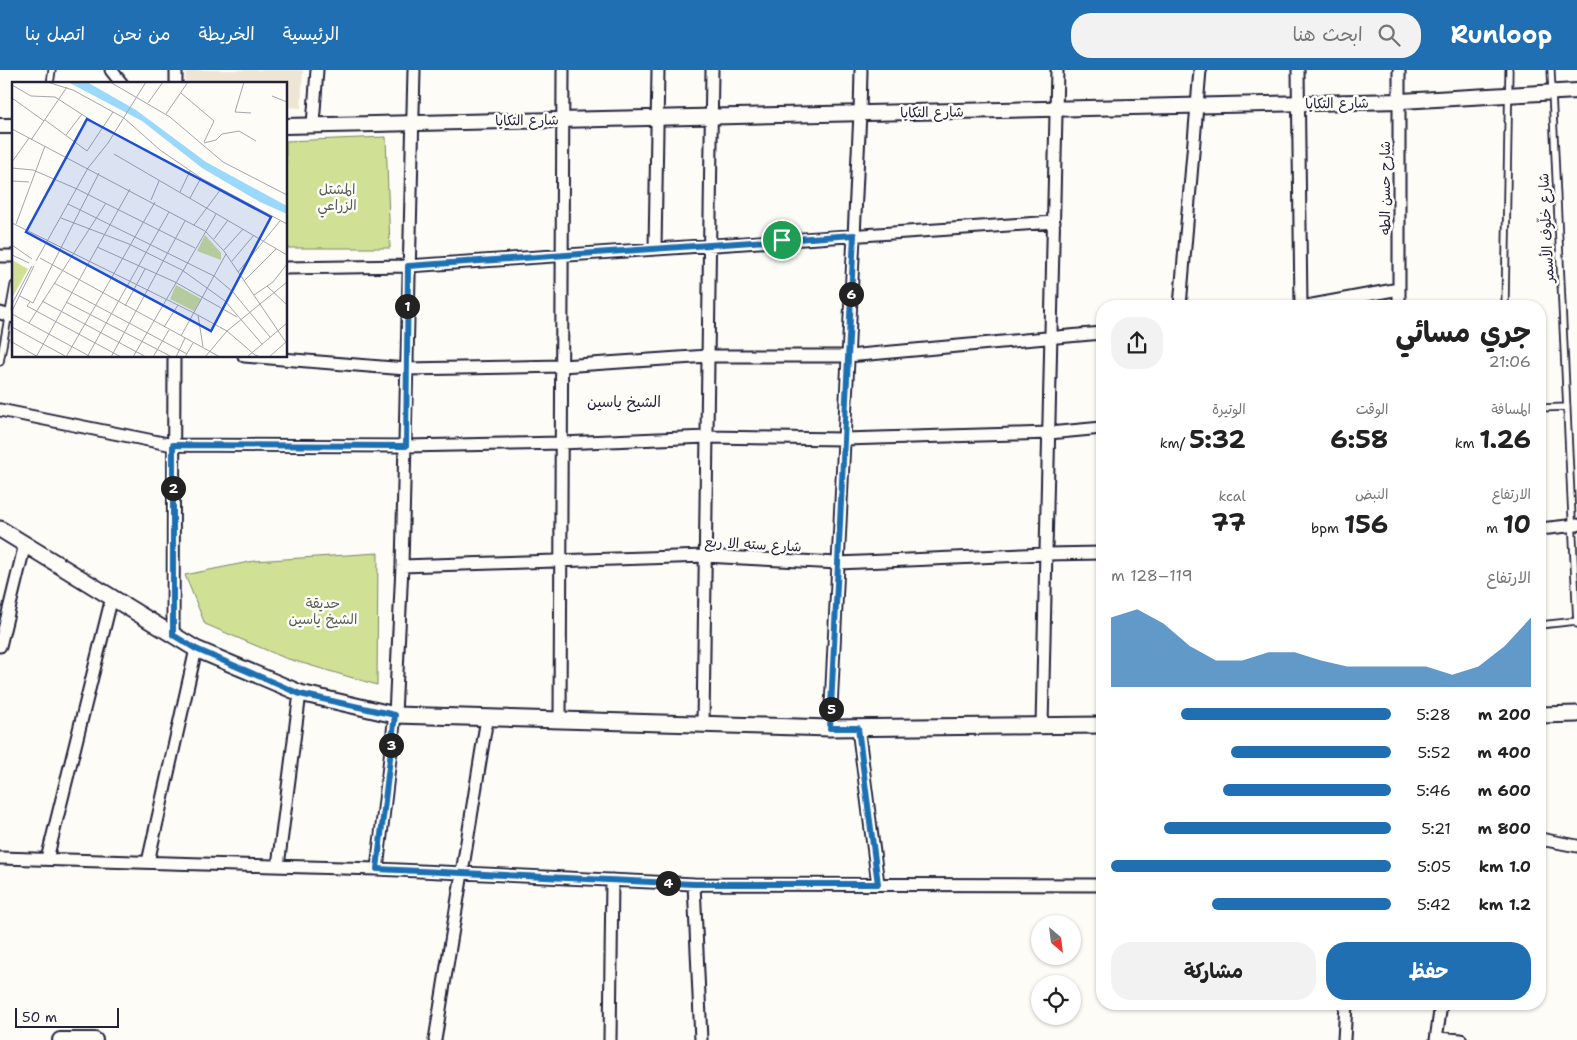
<!DOCTYPE html>
<html lang="ar">
<meta charset="utf-8">
<style>
body{margin:0;font-family:"Shantell Sans","Playpen Sans Arabic",sans-serif;background:#f2f2f2;color:#222;direction:rtl;height:100vh;display:flex;flex-direction:column;font-size:19px;white-space:nowrap}
*{box-sizing:border-box;margin:0}
p{font-size:16px;color:#767676}
.icon{flex:none;width:28px;height:28px;fill:none;stroke:currentColor;stroke-width:2;stroke-linecap:round;stroke-linejoin:round}
.map{position:relative;flex:1;overflow:hidden;direction:ltr}
.side{position:absolute;left:1096px;top:230px;width:450px;height:710px;display:flex;flex-direction:column;background:#fff;border-radius:20px;box-shadow:0 1px 4px #0004;direction:rtl}
.side>*{flex:none}
.needle{width:32px;rotate:152deg}
.controls{position:absolute;left:1031px;top:845px;display:grid;gap:10px}
.controls a{display:grid;place-items:center;width:50px;height:50px;border-radius:50%;background:#fff;box-shadow:0 1px 4px #0004;font-size:25px}
.scale{position:absolute;left:15px;bottom:12px;width:104px;box-sizing:border-box;padding-left:5px;border:2px solid #22223b;border-top:0;font-size:14px;line-height:18px;white-space:nowrap;color:#22223b;-webkit-text-stroke:4px #fdfcf7;paint-order:stroke}
.pin{position:absolute;display:grid;place-items:center;width:42px;height:42px;color:#fff;margin:-21px;border:2px solid #fff;border-radius:50%;box-shadow:0 1px 5px #0007}
.km{position:absolute;width:25px;height:25px;margin:-12px;border-radius:50%;background:#222;color:#fff;font-size:14px;line-height:25px;text-align:center}
.round{display:grid;place-items:center;flex:none;width:52px;height:52px;border-radius:20px;background:#f2f2f2}
.head{display:flex;align-items:center;justify-content:space-between;height:85px;padding:0 15px}
h1{font-size:28px;font-weight:700;line-height:38px}
.stats{display:grid;grid-template-columns:repeat(3,1fr);gap:8px;height:85px;padding:5px 15px}
.stats div{display:grid;align-content:center}
.stats b{font-size:25px;font-weight:700}
.stats small{font-size:14px;font-weight:400}
.stats p{font-size:14px}
.chart{height:140px;padding:10px 15px}
.chart p{display:flex;justify-content:space-between}
.chart svg{width:100%;height:90px;margin-top:5px;fill:#1f6fb2;opacity:.7}
.primary-button{display:flex;gap:10px;margin-top:auto;padding:10px 15px}
.primary-button a{flex:1;height:58px;border-radius:20px;background:#1f6fb2;color:#fff;font-size:20px;font-weight:700;line-height:58px;text-align:center}
.primary-button a+a{background:#f2f2f2;color:#222}
ul{padding:0 15px;list-style:none;font-size:16px}
li{display:grid;grid-template-columns:80px 60px 1fr;align-items:center;height:38px}
li i{height:12px;border-radius:6px;background:#1f6fb2}
header{display:flex;align-items:center;gap:30px;box-sizing:border-box;height:70px;padding:0 25px;background:#1f6fb2;color:#fff}
header strong{font-size:24px}
nav{display:flex;gap:28px;margin-inline-start:auto;font-size:18px}
.search{width:350px;height:45px;background:#f2f2f2;display:flex;align-items:center;gap:12px;box-sizing:border-box;padding:0 18px;border-radius:20px;color:#767676;font-size:19px}
.map>svg:first-child{display:block}
.built{fill:#efe5d4}
.green{fill:#d0e195;stroke:#798268}
.lines{fill:none;stroke-linecap:round;stroke-linejoin:round}
.service-casing{stroke:#22223b;stroke-width:9}
.minor-casing{stroke:#22223b;stroke-width:15}
.tertiary-casing{stroke:#22223b;stroke-width:18}
.secondary-casing{stroke:#22223b;stroke-width:19}
.service{stroke:#fdfcf7;stroke-width:5.5}
.minor{stroke:#fdfcf7;stroke-width:11}
.tertiary{stroke:#fdfcf7;stroke-width:14}
.secondary{stroke:#fdfcf7;stroke-width:15}
.route-casing{stroke:#fff;stroke-width:10}
.route{stroke:#1f6fb2;stroke-width:6}
.labels{text-anchor:middle;dominant-baseline:central;stroke-width:5;stroke-linejoin:round;paint-order:stroke}
.street-label{font-size:14px;fill:#22223b;stroke:#fdfcf7}
.park-label{font-size:14px;fill:#565b56;stroke:#fdfcf7}
.neighbourhood-label{font-size:15px;fill:#22223b;stroke:#fdfcf7}
.inset-road{fill:none;stroke:#a5a5ac;stroke-width:1}
.view{fill:#1d4ed8;fill-opacity:0.15;stroke:#1d4ed8;stroke-width:2.5}
.inset-edge{fill:none;stroke:#22223b;stroke-width:2.5}
</style>
<header>
<strong>Runloop</strong>
<div class="search"><svg class="icon" aria-label="search" viewBox="0 0 24 24"><circle cx="10" cy="10" r="6"/><path d="M15 15l6 6"/></svg>ابحث هنا</div>
<nav><a>الرئيسية</a><a>الخريطة</a><a>من نحن</a><a>اتصل بنا</a></nav>
</header>
<div class="map">
<svg width="1577" height="970" viewBox="0 0 1577 970">
<rect width="100%" height="100%" fill="#fdfcf7"/>
<filter id="ink" filterUnits="userSpaceOnUse"><feTurbulence type="fractalNoise" baseFrequency=".02" numOctaves="2"/><feDisplacementMap in="SourceGraphic" scale="10" xChannelSelector="R" yChannelSelector="G"/><feConvolveMatrix kernelMatrix="1 2 1 2 8 2 1 2 1" color-interpolation-filters="sRGB"/></filter>
<g filter="url(#ink)">
<path class="built" d="M 186,0 L 303,0 L 301,38 L 286,37 L 286,14 L 185,14 Z"/>
<path class="green" d="M 386,67 L 390,178 L 286,178 L 286,71 Z
M 378,483 L 377,615 L 285,588 L 205,554 L 185,505 L 254,491 Z"/>
<g class="lines">
<defs>
<path id="service" d="M 1551,0 L 1577,554
M 50,14 L 52,0
M 1505,236 L 1509,0
M 0,292 L 14,215
M 1540,338 L 1567,337
M 1540,555 L 1577,551"/>
<path id="minor" d="M 111,0 L 122,14
M 1298,0 L 1301,236
M 176,14 L 176,0
M 313,55 L 317,0
M 655,179 L 658,0
M 0,186 L 14,186
M 286,198 L 408,196 L 1054,152
M 1180,236 L 1200,0
M 1307,236 L 1399,219
M 1399,236 L 1399,0
M 0,243 L 14,247
M 244,286 L 406,299 L 562,296 L 708,286 L 848,286 L 1102,263
M 0,340 L 173,375 L 406,376 L 561,373 L 707,367 L 844,369 L 1049,363 L 1102,358
M 1540,459 L 1577,455
M 402,496 L 705,486 L 838,493 L 1046,484 L 1102,483
M 173,565 L 174,286
M 0,576 L 25,474
M 560,650 L 563,0
M 703,654 L 712,0
M 1042,656 L 1057,0
M 830,658 L 860,43 L 861,0
M 858,658 L 878,814
M 1540,769 L 1577,776
M 0,788 L 377,799 L 694,814 L 1102,815
M 47,789 L 112,527
M 148,792 L 196,579
M 278,796 L 300,623
M 377,799 L 395,645 L 402,496 L 414,0
M 694,814 L 701,970
M 1437,968 L 1461,970
M 435,970 L 487,648
M 610,970 L 612,810
M 1344,970 L 1346,934
M 1436,970 L 1441,934"/>
<path id="tertiary" d="M 0,56 L 14,56
M 286,56 L 1401,31 L 1577,21
M 60,970 L 95,970"/>
<path id="secondary" d="M 0,459 L 196,579 L 300,623 L 395,645 L 830,658 L 1102,655
M 1540,645 L 1577,644"/>
</defs>
<use href="#service" class="service-casing"/>
<use href="#minor" class="minor-casing"/>
<use href="#tertiary" class="tertiary-casing"/>
<use href="#secondary" class="secondary-casing"/>
<use href="#service" class="service"/>
<use href="#minor" class="minor"/>
<use href="#tertiary" class="tertiary"/>
<use href="#secondary" class="secondary"/>
</g>
</g>
<g class="lines" filter="url(#ink)">
<defs>
<path id="route" d="M 854,165 L 830,658 L 858,658 L 878,814 L 694,814 L 377,799 L 395,645 L 300,624 L 196,579 L 173,565 L 173,375 L 406,376 L 408,196 Z"/>
</defs>
<use href="#route" class="route-casing"/>
<use href="#route" class="route"/>
</g>
<g class="labels">
<g class="street-label">
<text transform="translate(1337 33) rotate(-1)">شارع التكايا</text>
<text transform="translate(932 42) rotate(-1)">شارع التكايا</text>
<text transform="translate(527 50) rotate(-1)">شارع التكايا</text>
<text transform="translate(1385 118) rotate(-90)">شارح حسن الطه</text>
<text transform="translate(1546 158) rotate(-93)">شارع خلّوف الأسمر</text>
<text transform="translate(753 474) rotate(3)">شارع سته الا ربع</text>
</g>
<g class="park-label">
<text x="337" y="119">المشتل<tspan x="337" dy="16">الزراعي</tspan></text>
<text x="323" y="533">حديقة<tspan x="323" dy="16">الشيخ ياسين</tspan></text>
</g>
<g class="neighbourhood-label">
<text x="624" y="332">الشيخ ياسين</text>
</g>
</g>
<g transform="translate(12 12)">
<rect width="275" height="275" fill="#fdfcf7"/>
<path d="M 193,153 L 209,171 L 209,178 L 185,169 ZM 0,178 L 16,187 L 0,216 ZM 164,203 L 189,217 L 182,229 L 158,217 Z" fill="#d0e195"/>
<path d="M 56,0 L 75,0 L 124,28 L 194,80 L 275,124 L 275,132 L 248,120 L 190,86 L 130,39 Z" fill="#9bd9fc"/>
<path class="inset-road" d="M 35,0 L 61,8 L 112,36 L 148,68 L 189,96 L 275,142M 98,0 L 158,35 L 211,80 L 275,113M 232,0 L 223,30 L 239,31M 0,3 L 19,14 L 43,15 L 91,46M 169,11 L 202,39 L 192,60M 260,14 L 275,20M 0,16 L 32,39M 136,21 L 151,0M 154,32 L 176,0M 33,38 L 75,69 L 101,30M 0,47 L 193,149 L 212,169 L 275,262M 54,53 L 70,32M 19,58 L 55,5M 192,61 L 204,58 L 210,52 L 227,49 L 244,59M 102,72 L 275,173M 0,80 L 17,56M 0,86 L 21,88 L 65,107 L 183,166M 0,99 L 17,100M 168,110 L 178,89M 178,116 L 189,96M 139,118 L 147,99M 56,122 L 202,194 L 221,210 L 258,255M 49,136 L 117,162 L 170,188 L 213,219 L 250,262M 0,141 L 182,231 L 215,249 L 243,273 L 249,275M 4,142 L 33,64M 182,143 L 209,107M 202,157 L 216,138M 0,163 L 20,177M 85,165 L 163,200 L 225,235M 212,168 L 231,147M 0,173 L 17,181M 28,176 L 208,275M 24,179 L 76,86 L 96,61 L 134,0M 220,179 L 242,153M 226,190 L 268,139M 232,199 L 264,167M 42,201 L 175,272M 255,204 L 275,223M 242,213 L 261,200 L 275,182M 8,214 L 21,221 L 87,91M 30,219 L 134,275M 18,220 L 15,224 L 109,275M 54,220 L 160,275M 0,222 L 20,184M 113,224 L 133,187M 0,229 L 22,184M 0,232 L 79,275M 186,233 L 191,265M 17,241 L 94,121M 0,245 L 53,274M 152,245 L 166,223M 169,254 L 214,172M 0,260 L 26,275M 24,275 L 118,107M 54,275 L 143,120M 75,275 L 157,130M 99,275 L 173,139M 121,275 L 204,132M 141,275 L 157,248M 164,275 L 173,256M 173,275 L 181,261M 193,275 L 215,249 L 275,200M 235,275 L 275,241M 257,275 L 274,260"/>
<path class="view" d="M 75,37 L 259,135 L 199,249 L 14,150 Z"/>
<rect width="275" height="275" class="inset-edge"/>
</g>
</svg>
<div class="controls">
<a><svg class="needle" viewBox="-14 -14 28 28"><path d="M0-13l5 13h-10z" fill="#e53935"/><path d="M0 13l5-13h-10z" fill="#767676"/></svg></a>
<a><svg class="icon" aria-label="locate" viewBox="0 0 24 24"><circle cx="12" cy="12" r="6"/><path d="M12 2v4M12 18v4M2 12h4M18 12h4"/></svg></a>
</div>
<div class="scale">50 m</div>
<div class="pin" style="left:782px;top:170px;background:#1e9e55"><svg class="icon" aria-label="arrive" viewBox="0 0 24 24"><path d="M6 21V4h12l-3 4 3 4H6"/></svg></div>
<b class="km" style="left:407px;top:236px">1</b>
<b class="km" style="left:173px;top:418px">2</b>
<b class="km" style="left:391px;top:675px">3</b>
<b class="km" style="left:668px;top:813px">4</b>
<b class="km" style="left:831px;top:639px">5</b>
<b class="km" style="left:851px;top:224px">6</b>
<section class="side">
<div class="head"><div><h1>جري مسائي</h1><p>21:06</p></div><a class="round"><svg class="icon" aria-label="share" viewBox="0 0 24 24"><path d="M12 15V3M7 8l5-5 5 5M5 13v7h14v-7"/></svg></a></div>
<div class="stats">
<div><p>المسافة</p><b>1.26<small> km</small></b></div>
<div><p>الوقت</p><b>6:58</b></div>
<div><p>الوتيرة</p><b>5:32<small> /km</small></b></div>
</div>
<div class="stats">
<div><p>الارتفاع</p><b>10<small> m</small></b></div>
<div><p>النبض</p><b>156<small> bpm</small></b></div>
<div><p>kcal</p><b>77</b></div>
</div>
<div class="chart"><p><span>الارتفاع</span>119–128 m</p>
<svg viewBox="0 0 160 44" preserveAspectRatio="none"><path d="M0 44V10L10 6L20 13L30 24L40 31L50 31L60 27L70 27L80 31L90 34L100 34L110 34L120 34L130 38L140 34L150 24L160 10V44z"/></svg>
</div>
<ul>
<li><b>200 m</b>5:28<i style="width:75%"></i></li>
<li><b>400 m</b>5:52<i style="width:57%"></i></li>
<li><b>600 m</b>5:46<i style="width:60%"></i></li>
<li><b>800 m</b>5:21<i style="width:81%"></i></li>
<li><b>1.0 km</b>5:05<i style="width:100%"></i></li>
<li><b>1.2 km</b>5:42<i style="width:64%"></i></li>
</ul>
<div class="primary-button"><a>حفظ</a><a>مشاركة</a></div>
</section>
</div>
